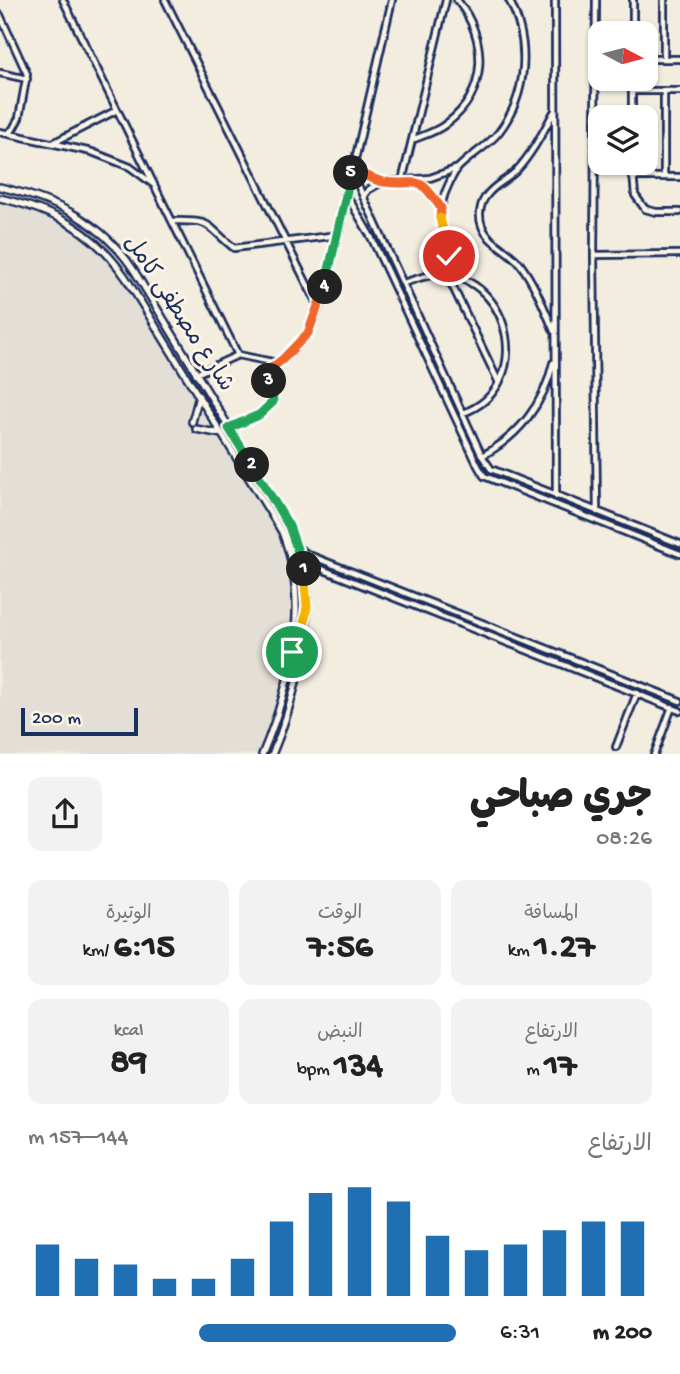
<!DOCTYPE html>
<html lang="ar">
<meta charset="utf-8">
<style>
body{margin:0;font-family:"Gochi Hand","Playpen Sans Arabic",sans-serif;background:#f2f2f2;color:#222;direction:rtl;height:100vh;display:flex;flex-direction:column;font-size:26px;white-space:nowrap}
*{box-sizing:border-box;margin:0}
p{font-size:23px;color:#767676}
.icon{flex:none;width:38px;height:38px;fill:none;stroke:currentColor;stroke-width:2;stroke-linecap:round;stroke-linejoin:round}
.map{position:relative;height:754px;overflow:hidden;direction:ltr}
.sheet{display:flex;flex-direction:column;background:#fff;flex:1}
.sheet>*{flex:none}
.needle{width:46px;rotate:97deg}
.controls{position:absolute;left:588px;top:21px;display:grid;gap:14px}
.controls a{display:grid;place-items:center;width:70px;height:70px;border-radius:14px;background:#fff;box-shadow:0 2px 5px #0004;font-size:35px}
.scale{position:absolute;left:21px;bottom:18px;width:117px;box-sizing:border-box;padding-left:7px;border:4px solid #1b2f5e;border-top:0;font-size:19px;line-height:24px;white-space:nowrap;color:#1b2f5e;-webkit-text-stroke:5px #fcf5e5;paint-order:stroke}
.pin{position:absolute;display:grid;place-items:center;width:60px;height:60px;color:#fff;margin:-30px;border:4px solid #fff;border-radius:50%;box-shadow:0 2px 7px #0007}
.km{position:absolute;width:35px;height:35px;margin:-18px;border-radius:50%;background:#222;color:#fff;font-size:19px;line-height:35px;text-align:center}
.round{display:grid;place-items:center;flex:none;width:74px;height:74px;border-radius:14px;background:#f2f2f2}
.summary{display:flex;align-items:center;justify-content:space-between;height:119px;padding:0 28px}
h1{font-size:38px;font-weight:800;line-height:52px}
.metrics{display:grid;grid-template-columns:repeat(3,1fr);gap:10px;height:119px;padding:7px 28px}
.metrics div{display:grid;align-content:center;border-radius:14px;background:#f2f2f2;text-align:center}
.metrics b{font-size:35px;font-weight:800}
.metrics small{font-size:19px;font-weight:400}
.metrics p{font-size:19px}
.chart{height:196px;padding:14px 28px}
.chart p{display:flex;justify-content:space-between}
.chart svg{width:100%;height:126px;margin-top:7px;stroke:#1f6fb2;stroke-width:6}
ul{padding:0 28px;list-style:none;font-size:23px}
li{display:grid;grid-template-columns:112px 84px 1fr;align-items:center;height:52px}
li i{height:18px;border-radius:9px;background:#1f6fb2}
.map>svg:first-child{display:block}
.built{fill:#e3dfd6}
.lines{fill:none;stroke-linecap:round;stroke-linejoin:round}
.street-casing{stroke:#1b2f5e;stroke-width:10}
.secondary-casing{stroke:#1b2f5e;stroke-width:10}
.street{stroke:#fcf5e5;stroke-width:4.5}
.secondary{stroke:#fcf5e5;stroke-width:5}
.split-1-casing{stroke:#fff;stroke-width:14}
.split-2-casing{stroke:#fff;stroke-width:14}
.split-3-casing{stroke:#fff;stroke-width:14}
.split-4-casing{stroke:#fff;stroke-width:14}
.split-5-casing{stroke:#fff;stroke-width:14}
.split-6-casing{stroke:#fff;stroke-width:14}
.split-7-casing{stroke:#fff;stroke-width:14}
.split-1{stroke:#f5b400;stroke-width:9}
.split-2{stroke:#22a559;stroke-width:9}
.split-3{stroke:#22a559;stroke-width:9}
.split-4{stroke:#f0652b;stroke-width:9}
.split-5{stroke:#22a559;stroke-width:9}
.split-6{stroke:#f0652b;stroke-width:9}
.split-7{stroke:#f5b400;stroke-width:9}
.labels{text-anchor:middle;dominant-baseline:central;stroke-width:6;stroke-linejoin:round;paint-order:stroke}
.street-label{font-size:23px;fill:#1b2f5e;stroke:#fcf5e5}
</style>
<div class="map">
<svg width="680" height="755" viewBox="0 0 680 755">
<rect width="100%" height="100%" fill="#f3ede0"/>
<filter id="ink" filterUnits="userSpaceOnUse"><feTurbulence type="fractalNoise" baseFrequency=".0143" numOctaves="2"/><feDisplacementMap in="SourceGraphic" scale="14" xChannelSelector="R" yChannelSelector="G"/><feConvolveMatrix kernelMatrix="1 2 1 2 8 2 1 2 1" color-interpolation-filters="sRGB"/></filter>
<g filter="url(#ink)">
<path class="built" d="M 0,193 L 39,202 L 61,213 L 81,224 L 104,242 L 123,264 L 159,319 L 286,527 L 297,556 L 303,588 L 303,620 L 279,727 L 268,754 L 0,755 Z"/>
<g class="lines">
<defs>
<path id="street" d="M 63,0 L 238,355
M 165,0 L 319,308
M 555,0 L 556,496
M 596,0 L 594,255 L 597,512
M 664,0 L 664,59
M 0,15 L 27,74 L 19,118 L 13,129 L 8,133
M 633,33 L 633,0
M 646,59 L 680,59
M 0,73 L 27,79
M 632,79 L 632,117
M 632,91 L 680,91
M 664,91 L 664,177
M 0,132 L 92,152 L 130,167 L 153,184
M 412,140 C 424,135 436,132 446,124 C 489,93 488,38 457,0
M 53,143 L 117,110
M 632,163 L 635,195 L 645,209 L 656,212 L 680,212
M 352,170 L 383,182 L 430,178 L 458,168
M 352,172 L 482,456 L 491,469 L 680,544
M 632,177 L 680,177
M 402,181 L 446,0
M 415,181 L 424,186 L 441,207
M 346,194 L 371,237 L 478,466 L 484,476 L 680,554
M 363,197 L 368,190 L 382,182
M 172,221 C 215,220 205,225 234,248 L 338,235
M 594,255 L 680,254
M 449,256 L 441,274 L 452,285 L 499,383
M 466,280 C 446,251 431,220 448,186 C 451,179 454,172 459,167 C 472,154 488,146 499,132 C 528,94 531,41 509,0
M 403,283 C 414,280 428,274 440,274 C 514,278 534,388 463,413
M 554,331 C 544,308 535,284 520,264 C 509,250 488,243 482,226 C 478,216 480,203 487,195 C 494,185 507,180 516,171 C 532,154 543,132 554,112
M 196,374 L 238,355 L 277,363 C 303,347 315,322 324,294 L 392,0
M 229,428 L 259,414 L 273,402 L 272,388 L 265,373 L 276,364
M 482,456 C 519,436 544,404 553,363
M 298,548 L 309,555 L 680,701
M 303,566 L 314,566 L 680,711
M 616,747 L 637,693
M 654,755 L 672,707"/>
<path id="secondary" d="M 0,187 C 56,200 103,222 135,272 L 289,526 C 298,546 305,567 307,589 C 311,638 291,710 272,755
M 0,198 C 55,211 93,230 126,278 L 282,532 C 311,605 291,685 262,755
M 192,422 L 199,396
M 196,429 L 222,434"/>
</defs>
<use href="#street" class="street-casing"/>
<use href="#secondary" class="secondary-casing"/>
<use href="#street" class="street"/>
<use href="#secondary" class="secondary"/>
</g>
</g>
<g class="lines" filter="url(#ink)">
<defs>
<path id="split-1" d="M 292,652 L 290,663 L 298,665 L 307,606 L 304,569"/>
<path id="split-2" d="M 252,465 L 289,526 L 304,569"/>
<path id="split-3" d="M 252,465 L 229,428 L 259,415 L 273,402 L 272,388 L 269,381"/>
<path id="split-4" d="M 269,381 L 265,373 L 283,359 L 308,333 L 325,287"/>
<path id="split-5" d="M 325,287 L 351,173"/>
<path id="split-6" d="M 351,173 L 352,170 C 362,174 374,180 384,182 C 420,187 416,171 441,208 L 440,218"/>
<path id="split-7" d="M 440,218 L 449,256"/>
</defs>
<use href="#split-1" class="split-1-casing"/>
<use href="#split-2" class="split-2-casing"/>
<use href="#split-3" class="split-3-casing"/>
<use href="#split-4" class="split-4-casing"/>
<use href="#split-5" class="split-5-casing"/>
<use href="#split-6" class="split-6-casing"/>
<use href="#split-7" class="split-7-casing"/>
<use href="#split-1" class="split-1"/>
<use href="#split-2" class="split-2"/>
<use href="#split-3" class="split-3"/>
<use href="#split-4" class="split-4"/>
<use href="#split-5" class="split-5"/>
<use href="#split-6" class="split-6"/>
<use href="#split-7" class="split-7"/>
</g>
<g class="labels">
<g class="street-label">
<text transform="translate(178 314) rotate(57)">شارع مصطفى كامل</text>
</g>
</g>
</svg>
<div class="controls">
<a><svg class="needle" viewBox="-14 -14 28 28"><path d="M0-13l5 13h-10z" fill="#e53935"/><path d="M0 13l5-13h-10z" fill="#767676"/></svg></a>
<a><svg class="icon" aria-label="layers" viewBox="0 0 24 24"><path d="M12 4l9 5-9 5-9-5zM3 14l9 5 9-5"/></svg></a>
</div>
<div class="scale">200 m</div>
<div class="pin" style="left:292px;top:652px;background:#1e9e55"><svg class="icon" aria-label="arrive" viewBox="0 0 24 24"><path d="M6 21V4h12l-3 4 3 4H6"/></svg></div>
<div class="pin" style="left:449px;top:256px;background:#d93025"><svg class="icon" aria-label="check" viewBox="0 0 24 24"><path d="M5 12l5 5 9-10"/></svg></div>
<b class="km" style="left:304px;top:569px">1</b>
<b class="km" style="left:252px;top:465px">2</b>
<b class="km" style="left:269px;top:381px">3</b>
<b class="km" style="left:325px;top:287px">4</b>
<b class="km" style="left:351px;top:173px">5</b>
</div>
<section class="sheet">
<div class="summary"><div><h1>جري صباحي</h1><p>08:26</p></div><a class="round"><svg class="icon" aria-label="share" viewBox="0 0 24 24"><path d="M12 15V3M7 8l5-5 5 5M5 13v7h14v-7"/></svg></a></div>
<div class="metrics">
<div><p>المسافة</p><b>1.27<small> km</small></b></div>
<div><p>الوقت</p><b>7:56</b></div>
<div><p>الوتيرة</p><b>6:15<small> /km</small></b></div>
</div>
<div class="metrics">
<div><p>الارتفاع</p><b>17<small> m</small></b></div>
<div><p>النبض</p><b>134<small> bpm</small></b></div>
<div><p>kcal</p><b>89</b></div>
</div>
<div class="chart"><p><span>الارتفاع</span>144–157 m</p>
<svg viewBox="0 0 160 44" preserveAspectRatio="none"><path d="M5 44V26M15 44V31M25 44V33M35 44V38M45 44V38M55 44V31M65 44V18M75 44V8M85 44V6M95 44V11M105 44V23M115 44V28M125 44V26M135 44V21M145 44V18M155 44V18"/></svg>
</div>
<ul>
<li><b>200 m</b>6:31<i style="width:60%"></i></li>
</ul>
</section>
